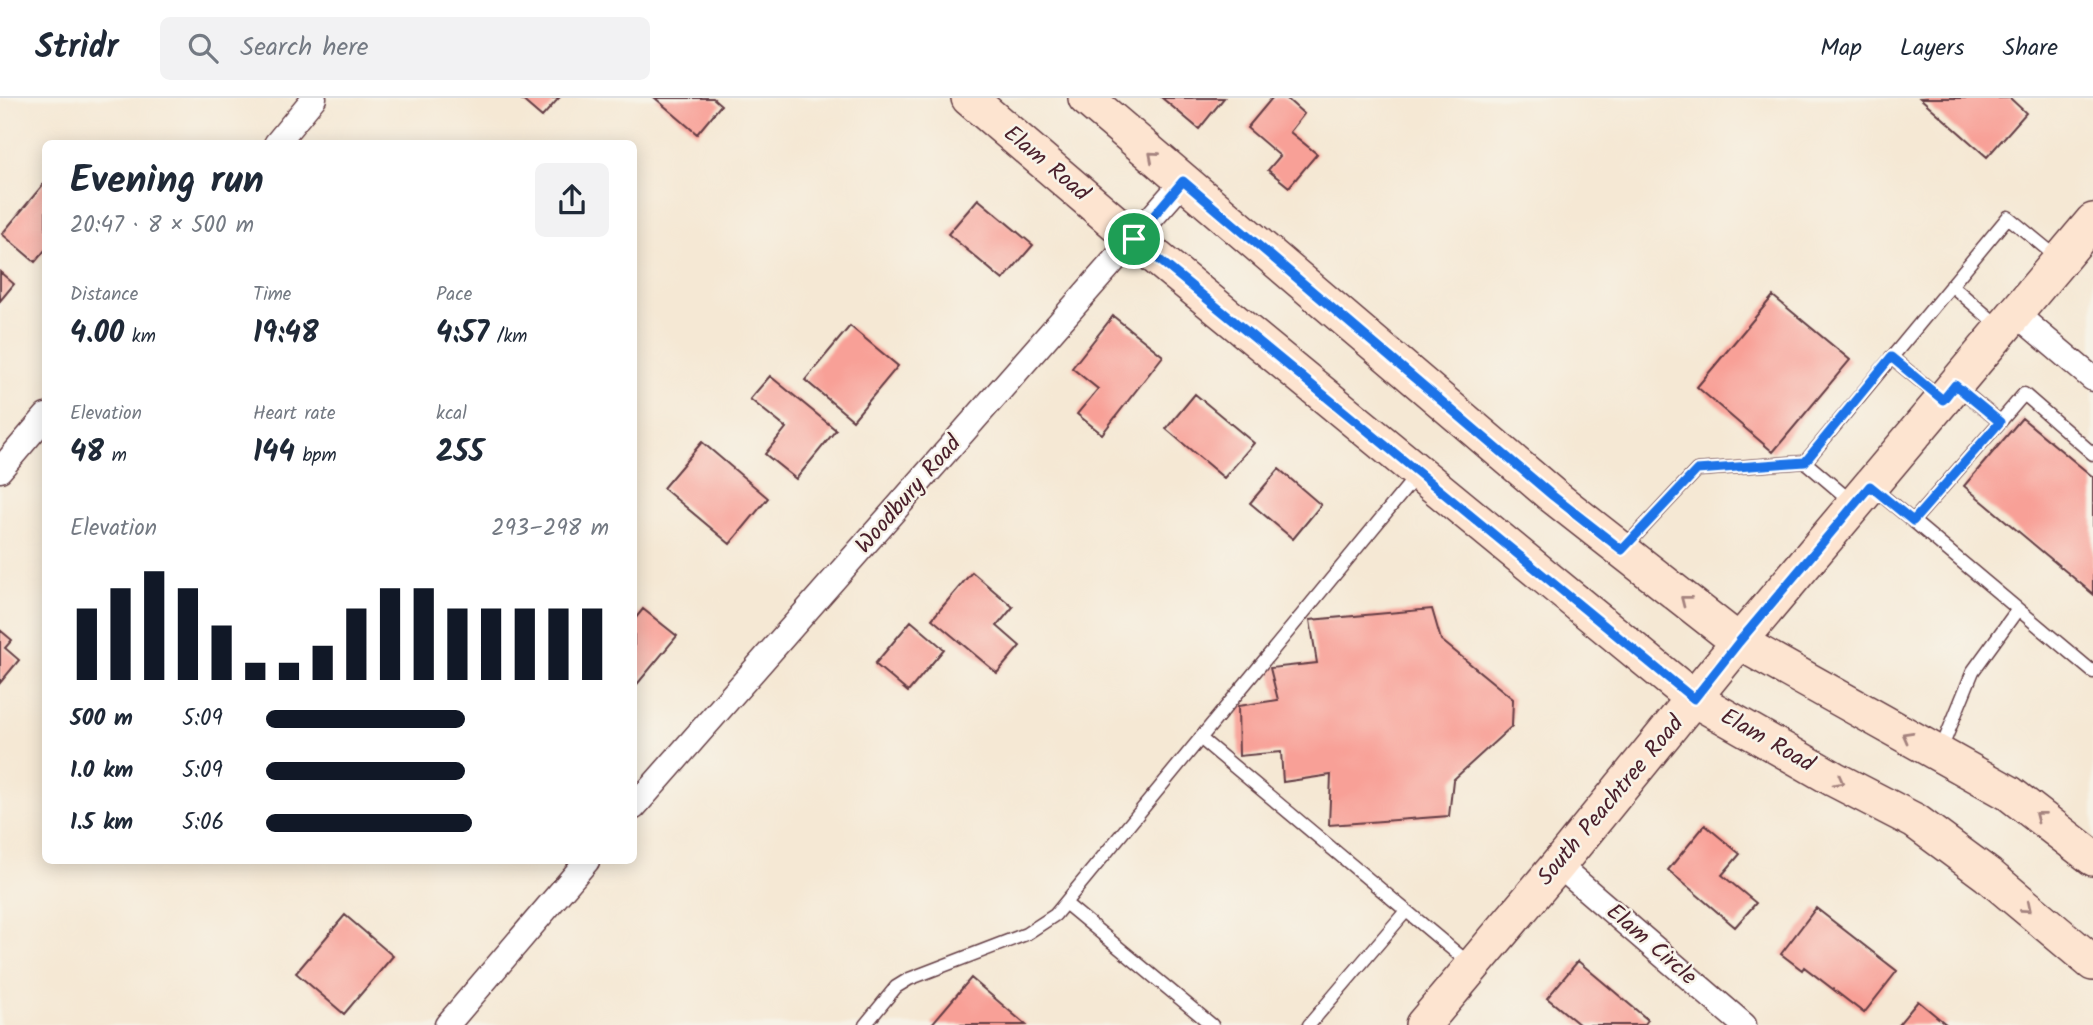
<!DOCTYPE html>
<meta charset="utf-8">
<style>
body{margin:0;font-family:Kalam,sans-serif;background:#f2f2f3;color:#1f2937;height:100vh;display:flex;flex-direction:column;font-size:26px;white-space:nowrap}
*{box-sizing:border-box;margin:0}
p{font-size:23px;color:#747a83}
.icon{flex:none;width:38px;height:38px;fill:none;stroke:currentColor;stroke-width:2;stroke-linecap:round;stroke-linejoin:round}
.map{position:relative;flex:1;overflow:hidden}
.panel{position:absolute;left:42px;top:42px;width:595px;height:724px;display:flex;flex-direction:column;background:#fff;border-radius:10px;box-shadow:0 4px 18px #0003}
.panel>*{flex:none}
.pin{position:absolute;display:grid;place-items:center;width:60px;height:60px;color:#fff;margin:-30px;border:4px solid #fff;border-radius:50%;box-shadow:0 2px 7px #0007}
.round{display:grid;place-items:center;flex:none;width:74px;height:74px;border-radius:10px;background:#f2f2f3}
.overview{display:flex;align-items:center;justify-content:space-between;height:119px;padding:0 28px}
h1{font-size:38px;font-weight:700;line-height:52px}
.figures{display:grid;grid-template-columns:repeat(3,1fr);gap:10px;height:119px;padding:7px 28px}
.figures div{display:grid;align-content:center}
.figures b{font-size:30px;font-weight:700}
.figures small{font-size:19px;font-weight:400}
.figures p{font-size:19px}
.chart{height:196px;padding:14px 28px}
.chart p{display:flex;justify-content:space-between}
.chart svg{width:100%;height:126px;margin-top:7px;stroke:#111827;stroke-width:6}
ul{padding:0 28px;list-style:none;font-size:23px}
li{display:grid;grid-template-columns:112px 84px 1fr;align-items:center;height:52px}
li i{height:18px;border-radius:9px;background:#111827}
header{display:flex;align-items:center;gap:42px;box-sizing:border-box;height:98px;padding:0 35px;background:#fff;border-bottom:2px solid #e0e1e3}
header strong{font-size:33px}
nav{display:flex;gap:38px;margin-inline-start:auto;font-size:24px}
.search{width:490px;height:63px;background:#f2f2f3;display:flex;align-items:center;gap:18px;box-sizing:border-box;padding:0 24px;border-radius:10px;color:#747a83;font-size:26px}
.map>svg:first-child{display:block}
.building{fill:#f8a097}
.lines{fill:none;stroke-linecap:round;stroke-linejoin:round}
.service-casing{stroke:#643d44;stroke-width:15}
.minor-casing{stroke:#643d44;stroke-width:27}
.secondary-casing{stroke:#643d44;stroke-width:38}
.service{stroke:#fff;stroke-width:12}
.minor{stroke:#fff;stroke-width:24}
.secondary{stroke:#fde4d0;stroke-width:35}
.oneway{stroke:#a4827e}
.route-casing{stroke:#fff;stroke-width:14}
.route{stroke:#1a73e8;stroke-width:9}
.labels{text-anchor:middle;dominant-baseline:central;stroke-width:5;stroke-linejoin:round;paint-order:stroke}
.street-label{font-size:23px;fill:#4a1f2b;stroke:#f7f3e8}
</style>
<header>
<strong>Stridr</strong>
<div class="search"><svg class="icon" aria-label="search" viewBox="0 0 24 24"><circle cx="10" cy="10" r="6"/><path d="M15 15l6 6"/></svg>Search here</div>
<nav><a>Map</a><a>Layers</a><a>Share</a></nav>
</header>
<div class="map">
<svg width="2093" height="927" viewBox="0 0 2093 927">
<rect width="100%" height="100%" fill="#f7f3e8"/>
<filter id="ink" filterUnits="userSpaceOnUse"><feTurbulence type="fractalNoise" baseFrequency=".0143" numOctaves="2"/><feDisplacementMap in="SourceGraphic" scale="14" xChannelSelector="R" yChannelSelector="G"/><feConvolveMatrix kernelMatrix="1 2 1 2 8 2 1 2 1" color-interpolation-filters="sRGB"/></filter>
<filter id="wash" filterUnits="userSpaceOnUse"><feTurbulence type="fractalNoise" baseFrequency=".00686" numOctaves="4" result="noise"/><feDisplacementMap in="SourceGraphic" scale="28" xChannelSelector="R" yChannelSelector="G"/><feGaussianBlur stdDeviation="1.57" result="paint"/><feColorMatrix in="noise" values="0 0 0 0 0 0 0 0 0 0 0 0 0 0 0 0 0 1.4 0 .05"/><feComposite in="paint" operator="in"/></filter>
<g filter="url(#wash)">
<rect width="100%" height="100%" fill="#f5e8d4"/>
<g id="blocks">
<path class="building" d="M 520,0 L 559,0 L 542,19 Z
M 655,0 L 713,0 L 721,7 L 697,36 Z
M 1162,0 L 1224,0 L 1199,31 Z
M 1272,0 L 1286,0 L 1304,16 L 1290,34 L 1317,56 L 1289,89 L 1268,72 L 1280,58 L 1247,30 Z
M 1920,0 L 2010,0 L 2026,15 L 1987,59 Z
M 46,83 L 46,151 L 35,164 L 2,136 Z
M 978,101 L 1033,147 L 1003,182 L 948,136 Z
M 0,174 L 14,186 L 0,203 Z
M 1773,198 L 1850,262 L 1773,354 L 1697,289 Z
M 1113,218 L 1163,258 L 1102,336 L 1077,316 L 1098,291 L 1072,270 Z
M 850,228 L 898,268 L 853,322 L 805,282 Z
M 770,278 L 836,332 L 796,381 L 765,356 L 786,330 L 750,301 Z
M 1195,296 L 1254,345 L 1224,380 L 1166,331 Z
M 2022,320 L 2093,379 L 2093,496 L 1964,388 Z
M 702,344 L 768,400 L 730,446 L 663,390 Z
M 1279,371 L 1321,407 L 1293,441 L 1250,405 Z
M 972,474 L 1013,509 L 997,528 L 1020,548 L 997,575 L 932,521 Z
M 643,511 L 677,538 L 634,590 L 634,522 Z
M 1432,511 L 1441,542 L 1513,601 L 1512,628 L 1453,682 L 1449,718 L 1329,727 L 1331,677 L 1283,684 L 1281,654 L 1239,658 L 1238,608 L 1278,602 L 1270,570 L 1317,565 L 1310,522 Z
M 911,523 L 944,551 L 908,594 L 875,566 Z
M 0,532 L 12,542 L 5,550 L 19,562 L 0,585 Z
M 1705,727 L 1740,756 L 1722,777 L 1756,805 L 1735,829 L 1668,772 Z
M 1816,810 L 1897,873 L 1864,915 L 1804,869 L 1802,872 L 1781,856 Z
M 345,817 L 393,858 L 344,916 L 296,875 Z
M 1578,863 L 1648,922 L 1644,927 L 1580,927 L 1547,900 Z
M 971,880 L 1026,927 L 931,927 Z
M 1918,903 L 1947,927 L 1898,927 Z"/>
</g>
</g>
<g filter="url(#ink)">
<use href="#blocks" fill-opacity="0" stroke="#643d44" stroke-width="2"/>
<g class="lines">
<defs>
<path id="service" d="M 1951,187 L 2001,230
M 1891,259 L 1942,301
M 1958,289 L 2000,324 L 1913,423 L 2093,574
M 2000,324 L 2024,296 L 2093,356
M 1805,364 L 2008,119 L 2059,161
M 1873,390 L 1913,423
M 1622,452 L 1697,372 L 1805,364 L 1852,404
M 1200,640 L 1471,867
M 1940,654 L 1973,573 L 2018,511
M 1065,805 L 1212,927
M 865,927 L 896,889 L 909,881 L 1026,836 L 1055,817 L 1416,378
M 1309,927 L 1406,813"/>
<path id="minor" d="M 276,46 L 314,0
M 2015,215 L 2093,281
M 0,372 L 46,318
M 634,709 L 1183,84
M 1558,767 L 1744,927
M 447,927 L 587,763"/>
<path id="secondary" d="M 969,0 L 1134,141 L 1694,601 L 1834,681 L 1915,723 L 1988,777 L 2093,865
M 1086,0 L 1553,398 L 1739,544 L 2009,695 L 2093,760
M 1423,927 L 1558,767 L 1739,544 L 2093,123"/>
</defs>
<use href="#service" class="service-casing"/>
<use href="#minor" class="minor-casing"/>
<use href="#secondary" class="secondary-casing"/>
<use href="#service" class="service"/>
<use href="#minor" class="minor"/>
<use href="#secondary" class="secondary"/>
</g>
<defs><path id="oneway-chevron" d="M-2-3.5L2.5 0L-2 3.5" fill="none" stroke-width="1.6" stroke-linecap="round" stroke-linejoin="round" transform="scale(1.75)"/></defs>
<g class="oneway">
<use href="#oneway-chevron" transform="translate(1153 58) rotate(-139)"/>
<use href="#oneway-chevron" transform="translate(1685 502) rotate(-142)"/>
<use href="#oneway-chevron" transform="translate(1907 638) rotate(-151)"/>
<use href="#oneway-chevron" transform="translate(1839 683) rotate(28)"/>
<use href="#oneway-chevron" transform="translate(2039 718) rotate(-142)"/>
<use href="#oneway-chevron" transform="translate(2027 810) rotate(40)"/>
</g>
</g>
<g class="lines" filter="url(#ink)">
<defs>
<path id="route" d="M 1183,83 L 1553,398 L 1622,452 L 1697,372 L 1805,364 L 1891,259 L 1943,302 L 1955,287 L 2000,324 L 1913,423 L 1870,388 L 1739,544 L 1694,601 L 1134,141 Z"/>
</defs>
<use href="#route" class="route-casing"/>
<use href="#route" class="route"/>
</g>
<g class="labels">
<g class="street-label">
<text transform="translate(1046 66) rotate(40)">Elam Road</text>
<text transform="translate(909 397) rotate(-49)">Woodbury Road</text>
<text transform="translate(1767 643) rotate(30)">Elam Road</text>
<text transform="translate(1611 703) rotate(-50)">South Peachtree Road</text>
<text transform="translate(1651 847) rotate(41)">Elam Circle</text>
</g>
</g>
</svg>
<div class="pin" style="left:1134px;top:141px;background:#1e9e55"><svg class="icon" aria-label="arrive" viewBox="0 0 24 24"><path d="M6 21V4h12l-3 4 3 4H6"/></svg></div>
<section class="panel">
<div class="overview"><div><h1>Evening run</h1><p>20:47 · 8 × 500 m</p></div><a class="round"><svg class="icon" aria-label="share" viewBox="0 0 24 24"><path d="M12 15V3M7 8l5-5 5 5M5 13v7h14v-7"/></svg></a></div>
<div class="figures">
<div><p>Distance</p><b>4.00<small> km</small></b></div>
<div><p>Time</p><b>19:48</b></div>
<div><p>Pace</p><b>4:57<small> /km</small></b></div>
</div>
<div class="figures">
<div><p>Elevation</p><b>48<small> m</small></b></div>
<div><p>Heart rate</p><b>144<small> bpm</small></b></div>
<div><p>kcal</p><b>255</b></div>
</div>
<div class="chart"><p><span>Elevation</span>293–298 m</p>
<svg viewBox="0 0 160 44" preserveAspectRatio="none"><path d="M5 44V19M15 44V12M25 44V6M35 44V12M45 44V25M55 44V38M65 44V38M75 44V32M85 44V19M95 44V12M105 44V12M115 44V19M125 44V19M135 44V19M145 44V19M155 44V19"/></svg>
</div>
<ul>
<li><b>500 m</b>5:09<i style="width:58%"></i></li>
<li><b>1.0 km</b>5:09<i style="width:58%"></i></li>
<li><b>1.5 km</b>5:06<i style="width:60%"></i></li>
</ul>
</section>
</div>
